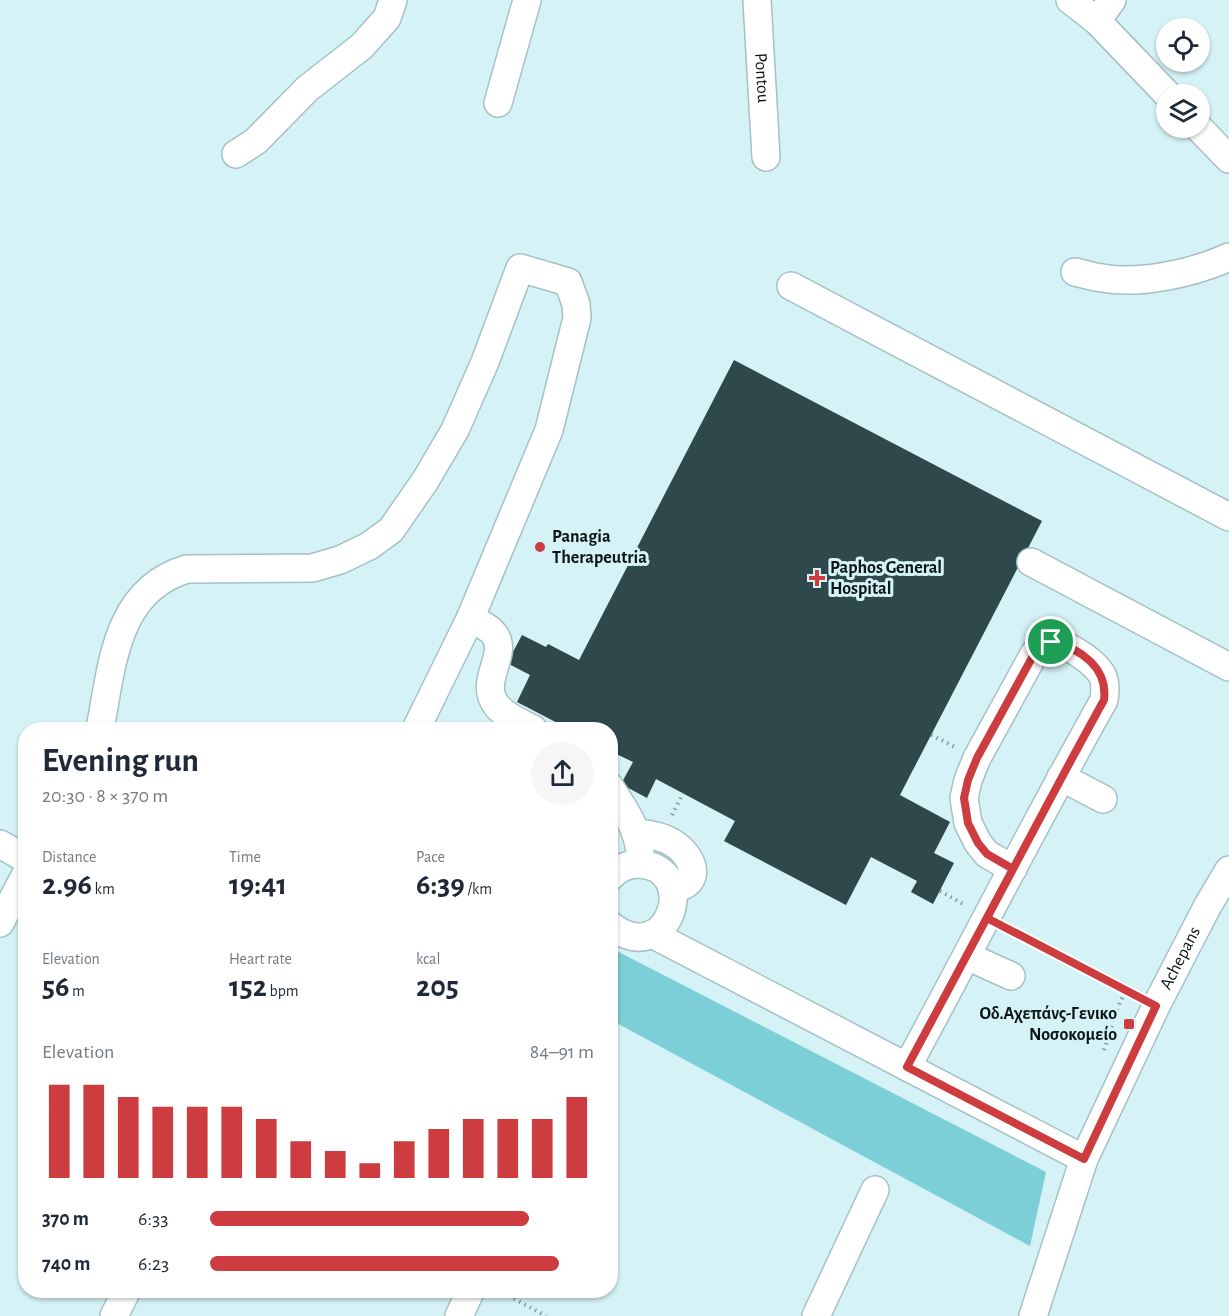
<!DOCTYPE html>
<meta charset="utf-8">
<style>
body{margin:0;font-family:"Alegreya Sans",sans-serif;background:#f6f6f7;color:#1f2937;height:100vh;display:flex;flex-direction:column;font-size:22px;white-space:nowrap}
*{box-sizing:border-box;margin:0}
p{font-size:20px;color:#747a83}
.icon{flex:none;width:33px;height:33px;fill:none;stroke:currentColor;stroke-width:2;stroke-linecap:round;stroke-linejoin:round}
.map{position:relative;flex:1;overflow:hidden}
.side{position:absolute;left:18px;top:722px;width:600px;height:576px;display:flex;flex-direction:column;background:#fff;border-radius:24px;box-shadow:0 2px 4px #0004}
.side>*{flex:none}
.fabs{position:absolute;left:1156px;top:18px;display:grid;gap:12px}
.fabs a{display:grid;place-items:center;width:54px;height:54px;border-radius:50%;background:#fff;box-shadow:0 2px 4px #0004;font-size:30px}
.pin{position:absolute;display:grid;place-items:center;width:51px;height:51px;color:#fff;margin:-26px;border:3px solid #fff;border-radius:50%;box-shadow:0 2px 6px #0007}
.round{display:grid;place-items:center;flex:none;width:63px;height:63px;border-radius:32px;background:#f6f6f7}
.headline{display:flex;align-items:center;justify-content:space-between;height:102px;padding:0 24px}
h1{font-size:33px;font-weight:700;line-height:45px}
.figures{display:grid;grid-template-columns:repeat(3,1fr);gap:9px;height:102px;padding:6px 24px}
.figures div{display:grid;align-content:center}
.figures b{font-size:30px;font-weight:700}
.figures small{font-size:16px;font-weight:400}
.figures p{font-size:16px}
.chart{height:168px;padding:12px 24px}
.chart p{display:flex;justify-content:space-between}
.chart svg{width:100%;height:108px;margin-top:6px;stroke:#cd3d3f;stroke-width:6}
ul{padding:0 24px;list-style:none;font-size:20px}
li{display:grid;grid-template-columns:96px 72px 1fr;align-items:center;height:45px}
li i{height:15px;border-radius:8px;background:#cd3d3f}
.map>svg:first-child{display:block}
.green{fill:#7cced7}
.building{fill:#2f484b}
.lines{fill:none;stroke-linecap:round;stroke-linejoin:round}
.minor-casing{stroke:#a5c1c4;stroke-width:30}
.path{stroke:#859a9d;stroke-width:4;stroke-dasharray:1.5 4.5;stroke-linecap:butt}
.minor{stroke:#fff;stroke-width:27}
.route-casing{stroke:#fff;stroke-width:12}
.route{stroke:#cd3d3f;stroke-width:8}
.poi-dot{fill:#cd3d3f;stroke:#d5f2f6;stroke-width:2}
.labels{text-anchor:middle;dominant-baseline:central;stroke-width:6;stroke-linejoin:round;paint-order:stroke}
.street-label{font-size:18px;fill:#0c1617;stroke:#d5f2f6}
.poi-label{font-size:18px;font-weight:bold;fill:#0c1617;stroke:#d5f2f6;text-anchor:start}
</style>
<div class="map">
<svg width="1229" height="1316" viewBox="0 0 1229 1316">
<rect width="100%" height="100%" fill="#d5f2f6"/>
<path class="green" d="M 611,948 L 1046,1172 L 1030,1246 L 611,1020 Z"/>
<path class="building" d="M 734,360 L 1042,521 L 900,795 L 950,822 L 934,853 L 954,863 L 933,904 L 911,892 L 917,881 L 871,857 L 846,905 L 724,841 L 735,821 L 656,779 L 647,798 L 621,784 L 633,762 L 610,751 L 610,729 L 569,729 L 517,702 L 530,675 L 507,663 L 522,635 L 546,647 L 548,644 L 579,660 Z"/>
<g class="lines">
<defs>
<g id="minor">
<path id="s1" d="M 757,0 L 766,157"/>
<path d="M 1070,0 L 1097,21 L 1167,94"/>
<path d="M 1097,21 L 1112,0"/>
<path d="M 498,103 L 527,0"/>
<path d="M 1199,128 L 1229,159"/>
<path d="M 236,154 L 256,141 L 307,89 L 362,46 L 387,18 L 393,0"/>
<path d="M 1075,272 C 1084,274 1093,277 1102,278 C 1140,285 1194,273 1229,257"/>
<path d="M 791,286 L 1229,517"/>
<path d="M 1031,562 L 1229,667"/>
<path d="M 470,619 C 478,623 488,626 494,634 C 510,655 477,681 497,706 C 506,717 521,723 533,729"/>
<path d="M 100,729 C 112,667 115,590 187,569 L 312,568 L 340,560 L 369,546 L 391,530 L 425,481 L 455,430 L 485,362 L 520,268 L 568,282 L 576,304 L 577,318 L 549,430 L 470,619 L 416,729"/>
<path d="M 1061,777 L 1103,799"/>
<path d="M 610,787 C 624,809 636,825 640,851"/>
<path d="M 637,833 C 650,834 662,836 673,843 C 693,855 705,885 672,889"/>
<path d="M 0,844 L 26,859"/>
<path d="M 610,877 C 618,868 628,864 639,864 C 702,867 669,972 610,925"/>
<path d="M 0,923 L 26,874"/>
<path d="M 652,934 L 1084,1159"/>
<path d="M 967,956 L 1011,976"/>
<path d="M 907,1067 C 973,945 1036,821 1104,700 C 1105,692 1106,685 1103,677 C 1097,663 1064,640 1049,643 C 1042,644 1038,649 1034,654 L 977,758 L 968,780 L 964,798 L 968,823 L 978,843 L 987,854 L 1013,869"/>
<path d="M 114,1316 L 127,1290"/>
<path d="M 459,1316 L 471,1290"/>
<path d="M 816,1316 L 875,1190"/>
<path id="s2" d="M 1033,1316 L 1084,1159 L 1156,1006 L 1207,907 L 1229,870"/>
</g>
</defs>
<use href="#minor" class="minor-casing"/>
<path class="path" d="M 931,735 L 955,747
M 672,815 L 683,793
M 940,891 L 965,905
M 1009,929 L 1135,995
M 1104,1050 L 1118,1007 L 1126,990
M 498,1290 L 546,1316"/>
<use href="#minor" class="minor"/>
</g>
<g class="lines">
<defs>
<path id="route" d="M 1051,642 L 1039,648 L 1034,654 L 977,758 L 968,780 L 964,798 L 968,823 L 978,843 L 987,854 L 1013,869 L 907,1067 L 1084,1159 L 1156,1006 L 987,918 C 1026,845 1064,772 1104,700 C 1108,668 1081,648 1051,642"/>
</defs>
<use href="#route" class="route-casing"/>
<use href="#route" class="route"/>
</g>
<g class="poi-dot">
<circle cx="540" cy="547" r="6"/>
<path d="M814 569h6v6h6v6h-6v6h-6v-6h-6v-6h6z"/>
<rect x="1123" y="1018" width="12" height="12" rx="3"/>
</g>
<g class="labels">
<g class="street-label">
<text stroke="none"><textPath href="#s1" startOffset="78">Pontou</textPath></text>
<text stroke="none"><textPath href="#s2" startOffset="388">Achepans</textPath></text>
</g>
<g class="poi-label">
<text x="552" y="537">Panagia<tspan x="552" dy="21">Therapeutria</tspan></text>
<text x="830" y="568">Paphos General<tspan x="830" dy="21">Hospital</tspan></text>
<text x="1117" y="1014" text-anchor="end">Οδ.Αχεπάνς-Γενικο<tspan x="1117" dy="21">Νοσοκομείο</tspan></text>
</g>
</g>
</svg>
<div class="fabs">
<a><svg class="icon" aria-label="locate" viewBox="0 0 24 24"><circle cx="12" cy="12" r="6"/><path d="M12 2v4M12 18v4M2 12h4M18 12h4"/></svg></a>
<a><svg class="icon" aria-label="layers" viewBox="0 0 24 24"><path d="M12 4l9 5-9 5-9-5zM3 14l9 5 9-5"/></svg></a>
</div>
<div class="pin" style="left:1051px;top:642px;background:#1e9e55"><svg class="icon" aria-label="arrive" viewBox="0 0 24 24"><path d="M6 21V4h12l-3 4 3 4H6"/></svg></div>
<section class="side">
<div class="headline"><div><h1>Evening run</h1><p>20:30 · 8 × 370 m</p></div><a class="round"><svg class="icon" aria-label="share" viewBox="0 0 24 24"><path d="M12 15V3M7 8l5-5 5 5M5 13v7h14v-7"/></svg></a></div>
<div class="figures">
<div><p>Distance</p><b>2.96<small> km</small></b></div>
<div><p>Time</p><b>19:41</b></div>
<div><p>Pace</p><b>6:39<small> /km</small></b></div>
</div>
<div class="figures">
<div><p>Elevation</p><b>56<small> m</small></b></div>
<div><p>Heart rate</p><b>152<small> bpm</small></b></div>
<div><p>kcal</p><b>205</b></div>
</div>
<div class="chart"><p><span>Elevation</span>84–91 m</p>
<svg viewBox="0 0 160 44" preserveAspectRatio="none"><path d="M5 44V6M15 44V6M25 44V11M35 44V15M45 44V15M55 44V15M65 44V20M75 44V29M85 44V33M95 44V38M105 44V29M115 44V24M125 44V20M135 44V20M145 44V20M155 44V11"/></svg>
</div>
<ul>
<li><b>370 m</b>6:33<i style="width:83%"></i></li>
<li><b>740 m</b>6:23<i style="width:91%"></i></li>
</ul>
</section>
</div>
